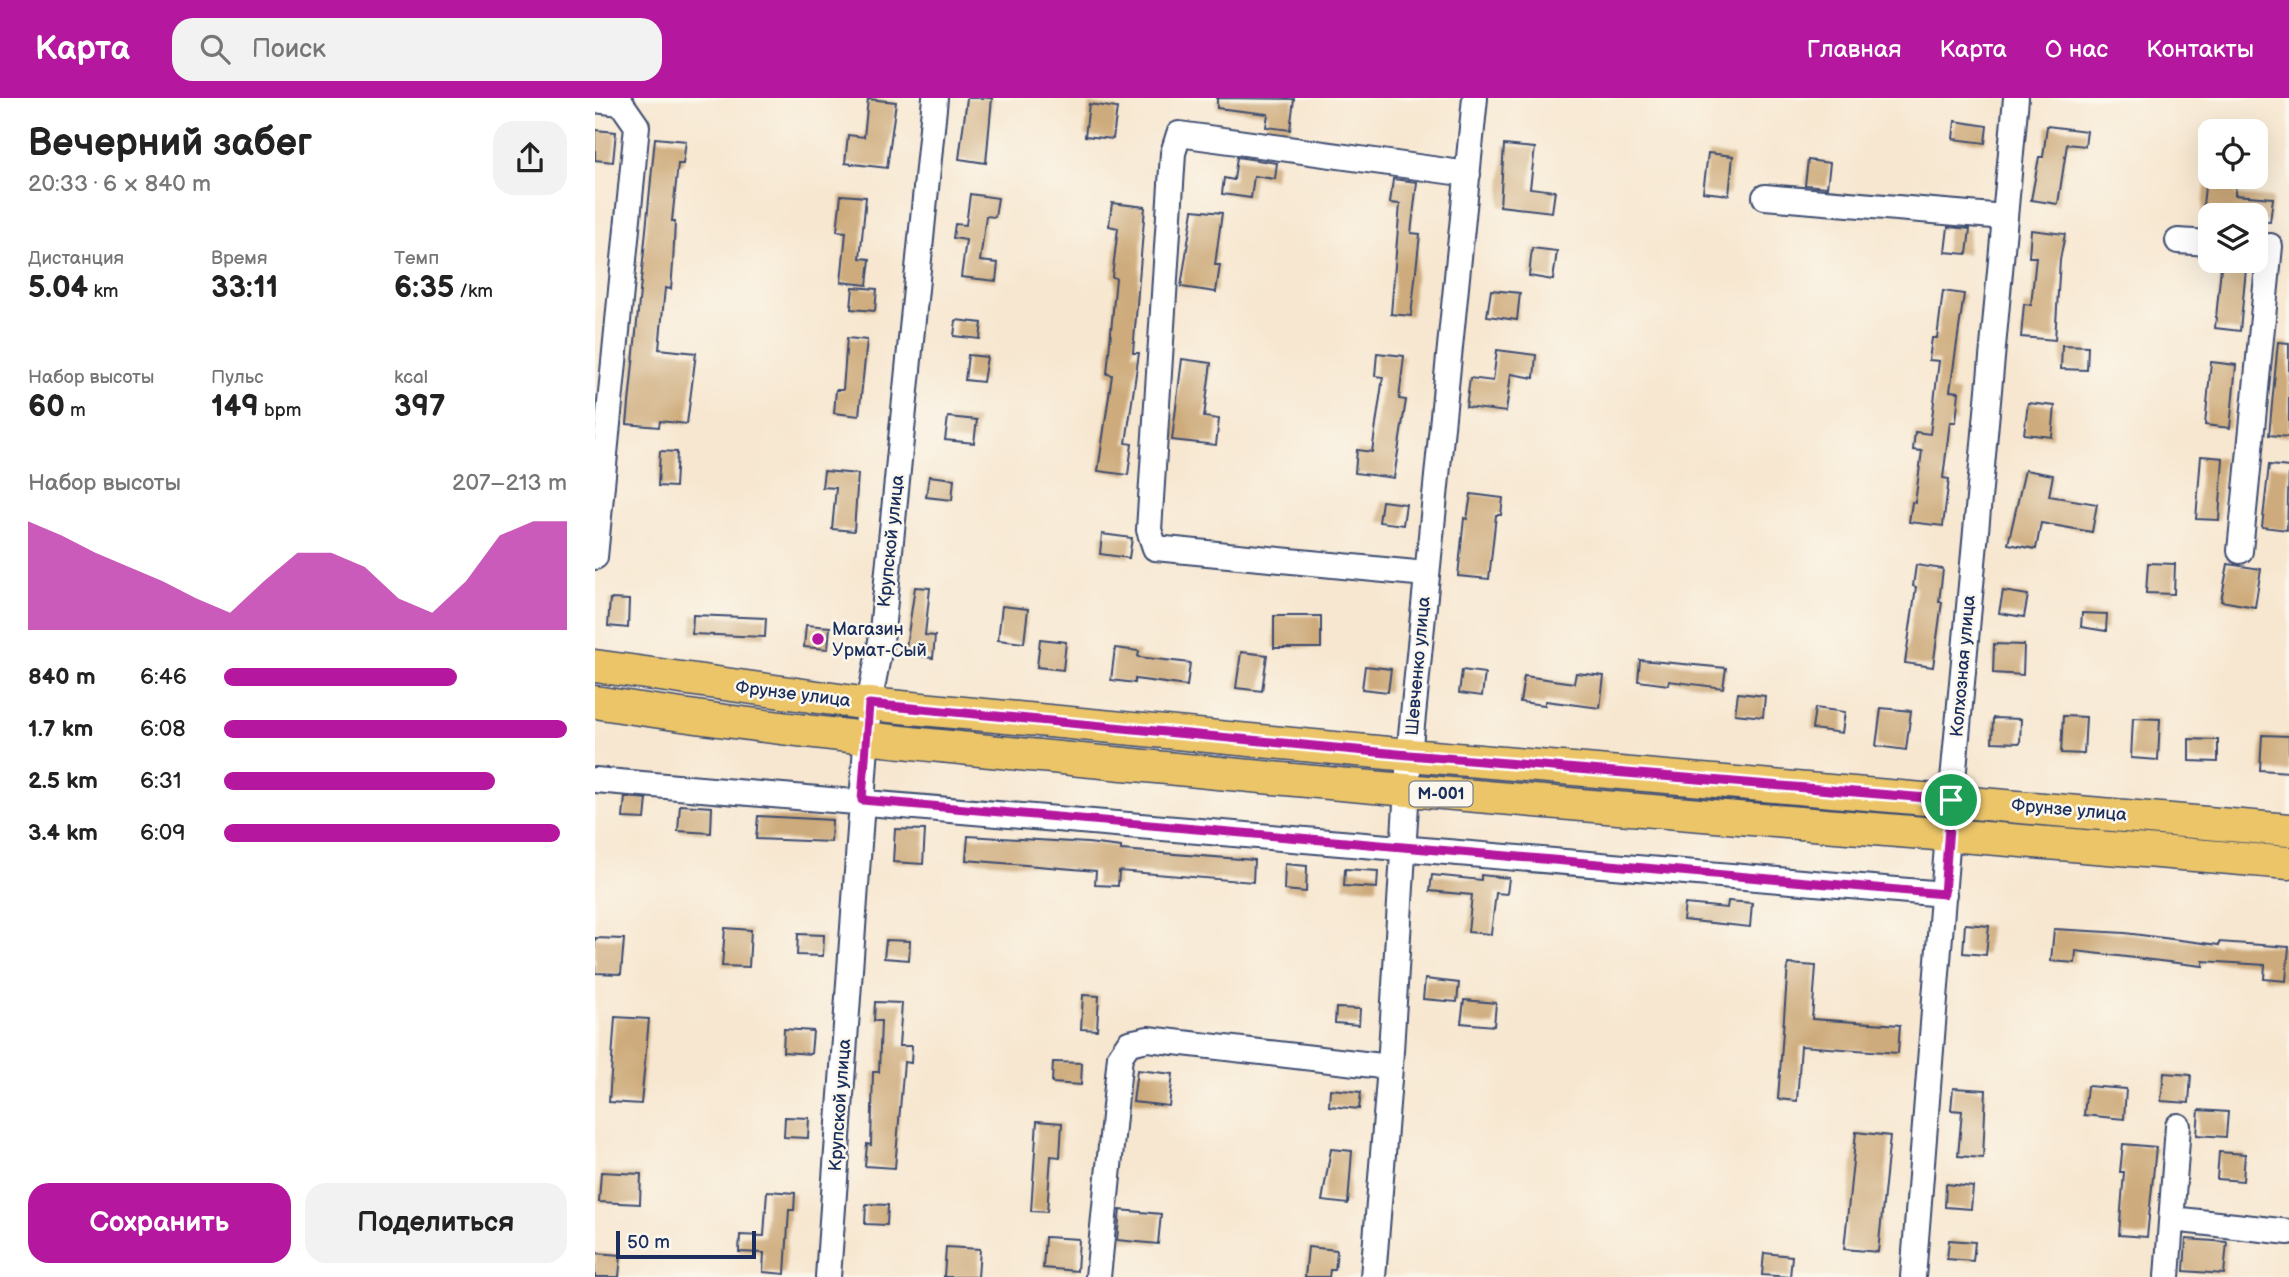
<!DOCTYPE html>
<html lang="ru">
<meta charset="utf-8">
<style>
body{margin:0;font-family:"Balsamiq Sans",sans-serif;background:#f2f2f2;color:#222;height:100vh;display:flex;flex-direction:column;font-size:26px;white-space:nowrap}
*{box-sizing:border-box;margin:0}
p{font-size:23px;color:#767676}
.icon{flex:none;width:38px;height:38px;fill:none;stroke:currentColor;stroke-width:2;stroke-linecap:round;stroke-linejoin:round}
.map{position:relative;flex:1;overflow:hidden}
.side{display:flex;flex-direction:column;background:#fff;width:595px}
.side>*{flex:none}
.fabs{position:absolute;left:1603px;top:21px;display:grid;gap:14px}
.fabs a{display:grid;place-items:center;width:70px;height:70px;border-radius:14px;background:#fff;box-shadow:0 7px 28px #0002;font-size:35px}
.scale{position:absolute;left:21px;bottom:18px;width:140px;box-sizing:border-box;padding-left:7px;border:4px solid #1b2f5e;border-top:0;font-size:19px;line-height:24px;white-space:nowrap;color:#1b2f5e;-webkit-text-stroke:5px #fbf7ec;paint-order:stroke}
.pin{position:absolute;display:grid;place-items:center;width:60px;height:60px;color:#fff;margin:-30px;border:4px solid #fff;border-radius:50%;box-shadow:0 2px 7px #0007}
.round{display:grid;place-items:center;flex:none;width:74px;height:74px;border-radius:21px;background:#f2f2f2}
.headline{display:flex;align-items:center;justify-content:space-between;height:119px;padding:0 28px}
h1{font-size:38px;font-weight:700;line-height:52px}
.metrics{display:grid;grid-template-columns:repeat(3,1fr);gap:10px;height:119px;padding:7px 28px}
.metrics div{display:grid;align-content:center}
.metrics b{font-size:30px;font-weight:700}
.metrics small{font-size:19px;font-weight:400}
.metrics p{font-size:19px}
.chart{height:196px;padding:14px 28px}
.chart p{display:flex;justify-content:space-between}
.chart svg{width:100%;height:126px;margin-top:7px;fill:#b5179e;opacity:.7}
.button{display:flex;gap:14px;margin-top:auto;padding:14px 28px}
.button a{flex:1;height:80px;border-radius:21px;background:#b5179e;color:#fff;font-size:28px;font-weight:700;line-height:80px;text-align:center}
.button a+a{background:#f2f2f2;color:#222}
ul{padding:0 28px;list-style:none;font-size:23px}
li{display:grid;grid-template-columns:112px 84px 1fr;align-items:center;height:52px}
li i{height:18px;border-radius:9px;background:#b5179e}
header{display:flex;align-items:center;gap:42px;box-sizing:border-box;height:98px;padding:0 35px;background:#b5179e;color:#fff}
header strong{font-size:33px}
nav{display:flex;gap:38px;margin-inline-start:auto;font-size:24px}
.search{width:490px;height:63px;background:#f2f2f2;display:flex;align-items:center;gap:18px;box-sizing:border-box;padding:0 24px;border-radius:21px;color:#767676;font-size:26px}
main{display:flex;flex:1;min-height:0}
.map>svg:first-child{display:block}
.building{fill:#ceab7c}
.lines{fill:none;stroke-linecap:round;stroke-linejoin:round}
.minor-casing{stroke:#3c4b6f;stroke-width:28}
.major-casing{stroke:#3c4b6f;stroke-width:35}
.minor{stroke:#fff;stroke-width:24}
.major{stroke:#ecc569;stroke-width:32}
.route-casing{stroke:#fff;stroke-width:14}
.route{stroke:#b5179e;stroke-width:9}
.poi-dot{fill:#b5179e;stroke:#fbf7ec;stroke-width:2.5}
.labels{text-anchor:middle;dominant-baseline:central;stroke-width:5;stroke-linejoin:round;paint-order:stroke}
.shield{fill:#fbf7ec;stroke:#5e6b89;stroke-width:2}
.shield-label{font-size:16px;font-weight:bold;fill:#1b2f5e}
.street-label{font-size:18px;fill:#1b2f5e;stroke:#fbf7ec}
.poi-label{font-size:18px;fill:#1b2f5e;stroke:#fbf7ec;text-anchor:start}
</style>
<header>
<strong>Карта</strong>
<div class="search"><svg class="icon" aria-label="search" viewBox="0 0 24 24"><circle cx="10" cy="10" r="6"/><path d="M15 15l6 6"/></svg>Поиск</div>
<nav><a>Главная</a><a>Карта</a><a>О нас</a><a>Контакты</a></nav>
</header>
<main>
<section class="side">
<div class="headline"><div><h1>Вечерний забег</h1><p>20:33 · 6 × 840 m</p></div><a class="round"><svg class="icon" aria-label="share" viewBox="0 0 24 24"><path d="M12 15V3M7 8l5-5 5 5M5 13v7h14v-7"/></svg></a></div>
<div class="metrics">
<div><p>Дистанция</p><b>5.04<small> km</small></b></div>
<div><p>Время</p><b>33:11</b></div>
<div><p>Темп</p><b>6:35<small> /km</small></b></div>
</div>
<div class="metrics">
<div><p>Набор высоты</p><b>60<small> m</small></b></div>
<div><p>Пульс</p><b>149<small> bpm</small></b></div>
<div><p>kcal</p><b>397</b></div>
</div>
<div class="chart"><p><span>Набор высоты</span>207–213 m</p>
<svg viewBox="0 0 160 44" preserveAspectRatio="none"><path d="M0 44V6L10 11L20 17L30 22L40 27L50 33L60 38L70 27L80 17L90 17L100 22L110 33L120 38L130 27L140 11L150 6L160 6V44z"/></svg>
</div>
<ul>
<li><b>840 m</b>6:46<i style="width:68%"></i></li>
<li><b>1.7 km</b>6:08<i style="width:100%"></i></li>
<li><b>2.5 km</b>6:31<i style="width:79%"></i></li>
<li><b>3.4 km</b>6:09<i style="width:98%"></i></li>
</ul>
<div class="button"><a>Сохранить</a><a>Поделиться</a></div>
</section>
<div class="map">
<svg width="1694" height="1179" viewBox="0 0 1694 1179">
<rect width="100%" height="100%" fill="#fbf7ec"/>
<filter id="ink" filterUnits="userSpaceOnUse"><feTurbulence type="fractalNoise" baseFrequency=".0143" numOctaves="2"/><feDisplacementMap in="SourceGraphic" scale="14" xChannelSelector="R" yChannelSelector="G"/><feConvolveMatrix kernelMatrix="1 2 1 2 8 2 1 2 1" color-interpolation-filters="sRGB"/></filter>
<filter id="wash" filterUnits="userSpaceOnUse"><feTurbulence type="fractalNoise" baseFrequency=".00686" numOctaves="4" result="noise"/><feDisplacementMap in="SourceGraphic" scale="28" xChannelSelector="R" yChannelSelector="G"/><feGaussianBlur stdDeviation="1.57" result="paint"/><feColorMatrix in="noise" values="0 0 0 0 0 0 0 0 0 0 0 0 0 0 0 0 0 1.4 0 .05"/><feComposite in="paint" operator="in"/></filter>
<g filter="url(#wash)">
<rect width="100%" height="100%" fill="#f7e7d0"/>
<g id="blocks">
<path class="building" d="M 372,0 L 397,0 L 391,65 L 364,61 Z
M 622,0 L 699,1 L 695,32 L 671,29 L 673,16 L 622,10 Z
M 273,1 L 301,4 L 292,70 L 250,65 L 253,37 L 269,39 Z
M 494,6 L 522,10 L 518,41 L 490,38 Z
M 1360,23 L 1392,28 L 1390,45 L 1358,41 Z
M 1452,28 L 1492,33 L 1490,48 L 1472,46 L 1463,106 L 1436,102 L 1444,59 L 1448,59 Z
M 0,32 L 21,34 L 18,64 L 0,62 Z
M 60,40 L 91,43 L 88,66 L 83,66 L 77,123 L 80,123 L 78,166 L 76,191 L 70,190 L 64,251 L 101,255 L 92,326 L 65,323 L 64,329 L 32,326 Z
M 909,47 L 940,50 L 935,90 L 960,93 L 957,114 L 905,108 Z
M 1113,55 L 1138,58 L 1134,97 L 1108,94 Z
M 642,59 L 682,65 L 680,81 L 659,78 L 656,100 L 627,96 L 629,80 L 639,82 Z
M 1213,62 L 1235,65 L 1232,89 L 1210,87 Z
M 1611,79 L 1641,80 L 1640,97 L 1678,100 L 1675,124 L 1661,123 L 1661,117 L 1607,117 Z
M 798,81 L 822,84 L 816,135 L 825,136 L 816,218 L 796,216 L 805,106 L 795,105 Z
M 375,96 L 403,100 L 400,119 L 391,118 L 385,163 L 403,165 L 401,183 L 366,179 L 371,142 L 358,140 L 360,126 L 371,127 Z
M 246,97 L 271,99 L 265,160 L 275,161 L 272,187 L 246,184 L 251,134 L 242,133 Z
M 517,105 L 550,109 L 538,255 L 544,255 L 531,345 L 537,346 L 533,377 L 503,373 L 517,277 L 512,276 L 521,180 L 517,179 L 523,130 L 514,128 Z
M 598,112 L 627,115 L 620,167 L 625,167 L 621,194 L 586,189 Z
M 1353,129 L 1375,131 L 1372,156 L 1350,154 Z
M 1436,132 L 1470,136 L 1465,162 L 1460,242 L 1426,239 L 1429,206 L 1436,207 L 1441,159 L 1434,159 Z
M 937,150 L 962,153 L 958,182 L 934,178 Z
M 1626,169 L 1651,171 L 1645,233 L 1620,230 Z
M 258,189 L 282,191 L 280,213 L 256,211 Z
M 896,192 L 925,195 L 922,222 L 892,218 Z
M 1348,193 L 1369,196 L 1355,293 L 1364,294 L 1361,324 L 1355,324 L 1348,380 L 1354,381 L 1348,428 L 1314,424 L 1317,404 L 1320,405 L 1327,353 L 1318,352 L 1320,334 L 1335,336 L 1344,263 L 1334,262 L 1337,240 L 1342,240 Z
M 361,222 L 387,225 L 385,241 L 359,238 Z
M 252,240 L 272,242 L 264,318 L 239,315 L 241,292 L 248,292 Z
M 1683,244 L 1694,245 L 1694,339 L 1674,337 Z
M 1467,247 L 1493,248 L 1492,272 L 1466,271 Z
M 902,252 L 941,257 L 939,280 L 916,276 L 911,314 L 871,309 L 875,280 L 898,283 Z
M 782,255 L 809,258 L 804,301 L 811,302 L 799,380 L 760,375 L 762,352 L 777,354 L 788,279 L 780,278 Z
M 373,257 L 392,259 L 388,284 L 370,282 Z
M 587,261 L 616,265 L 609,319 L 624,321 L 621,347 L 577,342 Z
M 1616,264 L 1641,267 L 1635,330 L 1610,327 Z
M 1433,305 L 1460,308 L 1457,339 L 1429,336 Z
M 353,319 L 382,322 L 379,345 L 350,342 Z
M 65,353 L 82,354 L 80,389 L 63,388 Z
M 1606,358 L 1628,360 L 1624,422 L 1601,421 Z
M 1674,367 L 1694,369 L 1692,432 L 1667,429 Z
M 1430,372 L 1458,377 L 1454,398 L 1502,406 L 1497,434 L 1446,425 L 1441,451 L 1413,446 Z
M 229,373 L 263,376 L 259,433 L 237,431 L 241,390 L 227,389 Z
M 334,378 L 359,381 L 357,402 L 331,399 Z
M 876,396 L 908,400 L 906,417 L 901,417 L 894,481 L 863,478 L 869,420 L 872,421 Z
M 787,403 L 811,406 L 808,427 L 784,424 Z
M 507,436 L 537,440 L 534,460 L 505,456 Z
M 1553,465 L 1580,466 L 1579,496 L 1551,495 Z
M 1633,466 L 1666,471 L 1660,509 L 1626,503 Z
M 1321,467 L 1348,471 L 1344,504 L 1347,504 L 1338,569 L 1310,565 L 1321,489 L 1318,488 Z
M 320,489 L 335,490 L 330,537 L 340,538 L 338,560 L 310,556 Z
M 1408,493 L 1433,497 L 1429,519 L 1404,515 Z
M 15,501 L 34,502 L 33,530 L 13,528 Z
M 407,508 L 433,511 L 429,545 L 403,542 Z
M 1487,515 L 1512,516 L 1511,533 L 1486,529 Z
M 98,517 L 171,520 L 170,539 L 97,536 Z
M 679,518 L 726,518 L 726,550 L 679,550 Z
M 211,527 L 235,529 L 233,551 L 209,549 Z
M 445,541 L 471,544 L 468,572 L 442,569 Z
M 1399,546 L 1429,547 L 1428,577 L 1398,575 Z
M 520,550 L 544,553 L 543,559 L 595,565 L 592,588 L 540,581 L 540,585 L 516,582 Z
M 646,554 L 672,557 L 667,593 L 641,590 Z
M 1045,562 L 1131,570 L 1128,590 L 1074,583 L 1073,587 L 1043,583 Z
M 770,568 L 796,571 L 793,594 L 767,591 Z
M 867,572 L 890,575 L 887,598 L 864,595 Z
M 981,575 L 1009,578 L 1005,610 L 950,603 L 950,607 L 925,604 L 929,578 L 979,585 Z
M 1143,595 L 1170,598 L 1168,619 L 1140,616 Z
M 1220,610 L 1250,614 L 1247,635 L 1217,631 Z
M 1286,610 L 1316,613 L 1311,652 L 1281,648 Z
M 1468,618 L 1491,619 L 1489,656 L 1466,655 Z
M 1398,620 L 1426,621 L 1425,645 L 1397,644 Z
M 1538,620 L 1565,621 L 1563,662 L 1536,660 Z
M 1667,637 L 1694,638 L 1694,674 L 1665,672 Z
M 1594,641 L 1623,642 L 1623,664 L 1594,663 Z
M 30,699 L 52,701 L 50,721 L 28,720 Z
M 85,707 L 117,709 L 116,735 L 83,733 Z
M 163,718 L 237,722 L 236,744 L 161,741 Z
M 300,731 L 330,732 L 328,766 L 298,764 Z
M 373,738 L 493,745 L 526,749 L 526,752 L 659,762 L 658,784 L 524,773 L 523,788 L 500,787 L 501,773 L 371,762 Z
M 690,766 L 712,768 L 711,794 L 689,792 Z
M 750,771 L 783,773 L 782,790 L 749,788 Z
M 837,777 L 886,782 L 886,777 L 914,780 L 912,796 L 901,795 L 896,836 L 873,834 L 877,797 L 835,793 Z
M 1133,803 L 1157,805 L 1155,829 L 1088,822 L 1090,806 L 1132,810 Z
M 1370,826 L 1394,828 L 1391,857 L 1368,855 Z
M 130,830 L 156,832 L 154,869 L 127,868 Z
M 1459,831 L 1530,835 L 1624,847 L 1624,844 L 1694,849 L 1691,883 L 1669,881 L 1670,867 L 1608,863 L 1608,868 L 1481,853 L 1480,865 L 1456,863 Z
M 203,836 L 229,837 L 228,858 L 202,857 Z
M 0,840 L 29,841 L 26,876 L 0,875 Z
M 291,842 L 315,843 L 314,862 L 289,860 Z
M 1193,866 L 1221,868 L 1217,921 L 1305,927 L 1303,955 L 1206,948 L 1202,1003 L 1183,1001 Z
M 830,881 L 864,885 L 862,904 L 828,901 Z
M 488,897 L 504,898 L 502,932 L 486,931 Z
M 869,902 L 901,905 L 899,928 L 866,925 Z
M 280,904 L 307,905 L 304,948 L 317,948 L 316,965 L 309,964 L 300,1070 L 270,1068 L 272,1046 L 276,1047 L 278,974 L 284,974 L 286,923 L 279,923 Z
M 741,910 L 765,911 L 764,927 L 740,925 Z
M 20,919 L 54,921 L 46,1006 L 14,1004 Z
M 189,931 L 218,933 L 216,956 L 188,954 Z
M 458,964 L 487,965 L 486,987 L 457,985 Z
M 542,972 L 578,976 L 574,1008 L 538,1004 Z
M 1569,975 L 1596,977 L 1594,1005 L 1566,1003 Z
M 1492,988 L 1531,991 L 1529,1021 L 1489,1017 Z
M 1358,990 L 1391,992 L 1388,1060 L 1363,1058 L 1367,1013 L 1356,1012 Z
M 735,991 L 766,994 L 764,1011 L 734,1008 Z
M 1604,1012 L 1633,1014 L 1631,1039 L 1602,1037 Z
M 190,1019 L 214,1020 L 213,1040 L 189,1039 Z
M 442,1023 L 467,1025 L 465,1059 L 456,1058 L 452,1114 L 436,1113 Z
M 1261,1034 L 1295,1038 L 1283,1154 L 1249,1151 Z
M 1528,1046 L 1561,1049 L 1552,1139 L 1524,1137 L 1529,1074 L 1525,1074 Z
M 736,1051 L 757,1053 L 753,1106 L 727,1103 Z
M 1624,1054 L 1650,1056 L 1648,1083 L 1622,1081 Z
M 6,1074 L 46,1076 L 45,1106 L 4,1104 Z
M 1351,1086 L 1378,1089 L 1376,1111 L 1350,1109 Z
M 172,1093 L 200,1095 L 199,1112 L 194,1112 L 190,1176 L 168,1174 L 169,1155 L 144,1154 L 145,1137 L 169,1138 Z
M 271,1106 L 293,1107 L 292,1127 L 270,1126 Z
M 525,1112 L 566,1116 L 563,1146 L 522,1142 Z
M 450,1139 L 484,1141 L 482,1173 L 448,1170 Z
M 1591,1141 L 1632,1144 L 1629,1176 L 1589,1173 Z
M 1354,1142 L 1380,1144 L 1378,1163 L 1352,1161 Z
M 351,1149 L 385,1151 L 383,1179 L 349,1179 Z
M 713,1149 L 742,1152 L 740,1172 L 735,1172 L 734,1179 L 710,1179 Z
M 0,1155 L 26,1157 L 24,1179 L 0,1179 Z
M 1169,1155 L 1197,1158 L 1195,1179 L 1167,1177 Z"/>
</g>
</g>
<g filter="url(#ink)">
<use href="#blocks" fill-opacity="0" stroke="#3c4b6f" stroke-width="2"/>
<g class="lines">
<defs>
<path id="minor" d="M 0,2 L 26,5 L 42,28 L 0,459
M 1170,99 L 1410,119
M 1583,143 L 1615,145
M 1645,453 L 1675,148
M 831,476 L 560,450 L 554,432 L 578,55 L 584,36 L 873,76
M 0,682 L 1349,796
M 1577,1121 L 1694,1134
M 233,1179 L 274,606 L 286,543 L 340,0
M 503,1179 L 525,958 L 534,945 L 553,941 L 795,969
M 778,1179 L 795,969 L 814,657 L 880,0
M 1318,1179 L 1353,736 L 1421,0
M 1572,1179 L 1583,1028"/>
<path id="major" d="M 0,568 L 274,606 L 814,657 L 1694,732
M 0,604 C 200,636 401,654 603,673 C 966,708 1330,734 1694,765"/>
</defs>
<use href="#minor" class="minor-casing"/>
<use href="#major" class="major-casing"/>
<use href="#minor" class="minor"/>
<use href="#major" class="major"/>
</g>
</g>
<g class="lines" filter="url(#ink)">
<defs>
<path id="route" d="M 274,606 L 814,657 L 1356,702 L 1349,796 L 267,702 Z"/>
</defs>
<use href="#route" class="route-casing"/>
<use href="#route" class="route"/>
</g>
<circle class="poi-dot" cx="223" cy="541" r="7"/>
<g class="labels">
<rect class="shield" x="814.5" y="683.5" width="63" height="25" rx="5"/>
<g class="shield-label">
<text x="846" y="696">M-001</text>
</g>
<g class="street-label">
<text transform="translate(296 443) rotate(-84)">Крупской улица</text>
<text transform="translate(823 568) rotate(-85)">Шевченко улица</text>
<text transform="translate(1368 568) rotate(-85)">Колхозная улица</text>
<text transform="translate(198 596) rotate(7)">Фрунзе улица</text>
<text transform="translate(1474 712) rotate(5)">Фрунзе улица</text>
<text transform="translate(245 1007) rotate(-86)">Крупской улица</text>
</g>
<g class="poi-label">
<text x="237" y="531">Магазин<tspan x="237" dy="21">Урмат-Сый</tspan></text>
</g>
</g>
</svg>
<div class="fabs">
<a><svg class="icon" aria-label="locate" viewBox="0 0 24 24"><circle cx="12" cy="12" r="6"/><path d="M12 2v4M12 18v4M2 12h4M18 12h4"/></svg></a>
<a><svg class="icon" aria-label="layers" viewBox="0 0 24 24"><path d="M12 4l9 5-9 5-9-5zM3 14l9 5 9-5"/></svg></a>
</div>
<div class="scale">50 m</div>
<div class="pin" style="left:1356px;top:702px;background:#1e9e55"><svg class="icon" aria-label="arrive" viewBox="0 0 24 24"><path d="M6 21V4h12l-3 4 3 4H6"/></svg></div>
</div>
</main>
